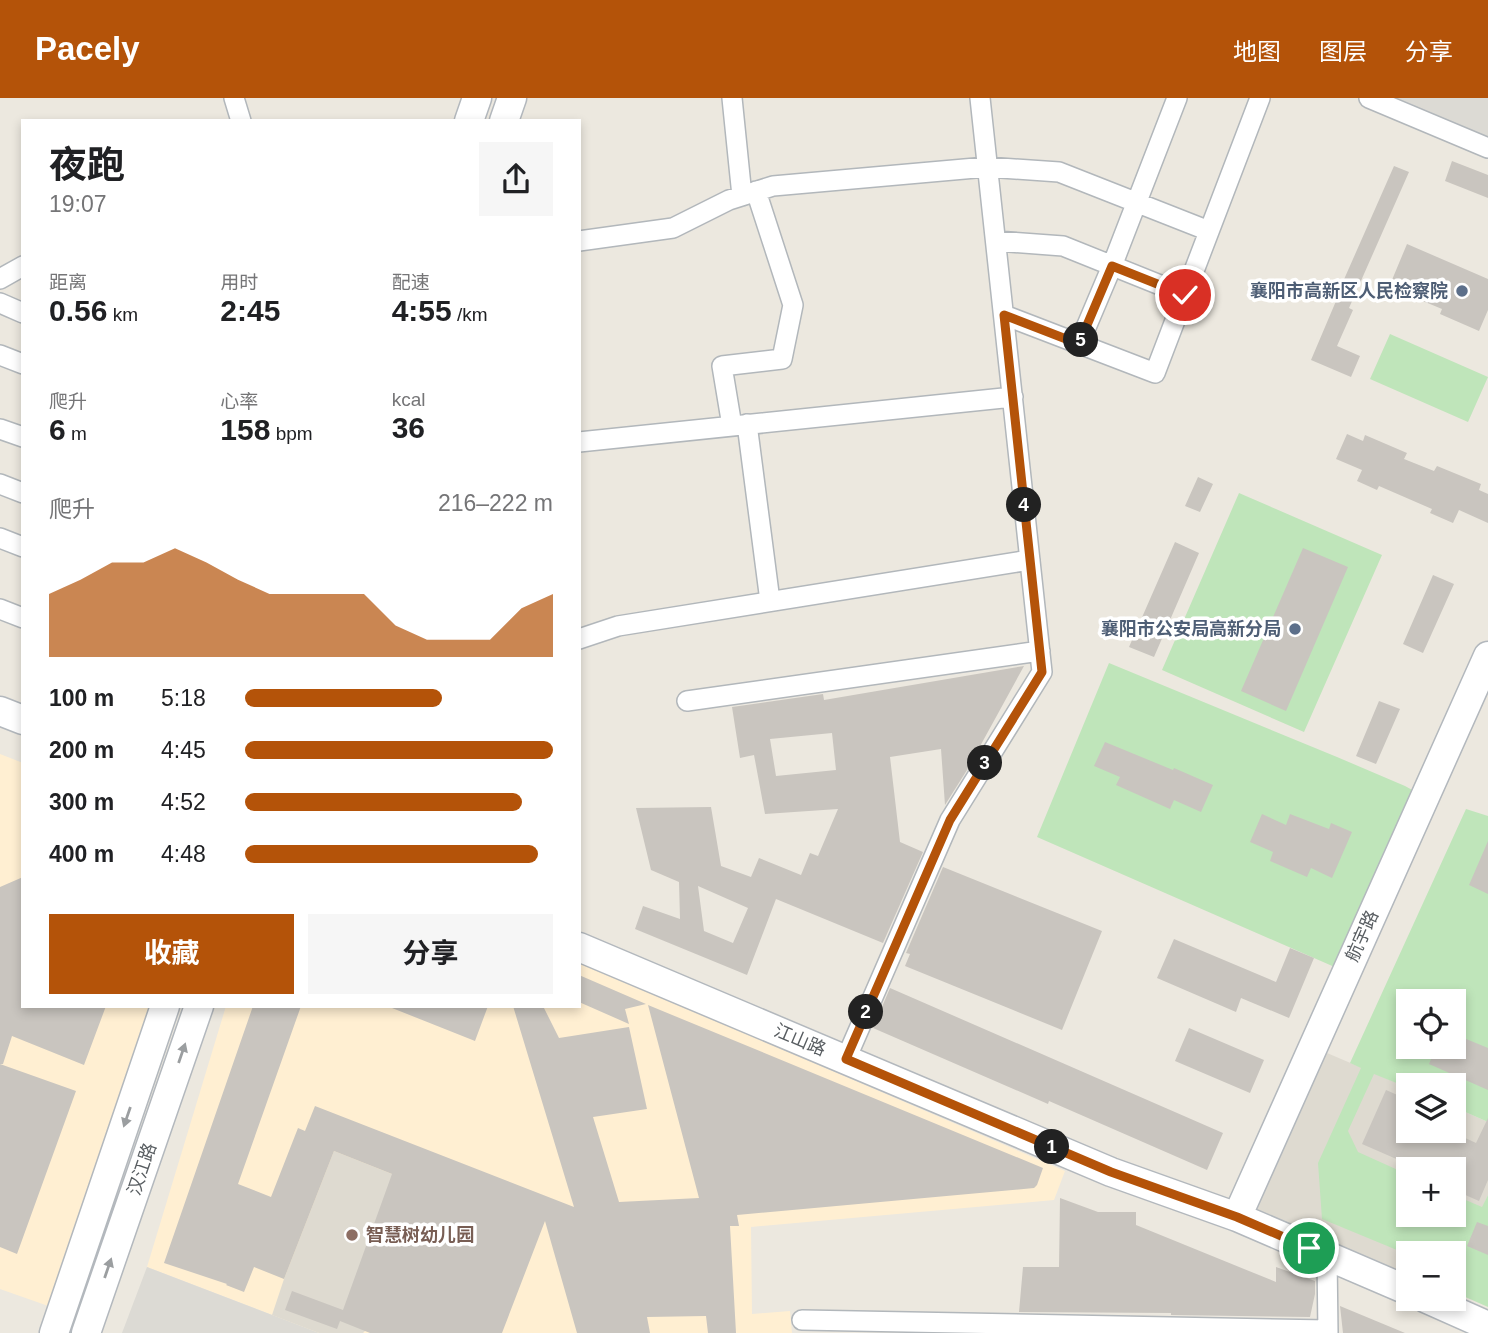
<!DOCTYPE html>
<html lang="zh">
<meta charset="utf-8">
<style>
body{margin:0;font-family:Helvetica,"Noto Sans SC",sans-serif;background:#f6f6f6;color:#202124;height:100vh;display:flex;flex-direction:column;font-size:26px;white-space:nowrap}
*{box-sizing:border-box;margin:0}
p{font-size:23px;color:#757577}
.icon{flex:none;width:38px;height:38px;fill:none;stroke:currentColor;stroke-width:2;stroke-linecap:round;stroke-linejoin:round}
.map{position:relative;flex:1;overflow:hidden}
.details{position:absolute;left:21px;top:21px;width:560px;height:889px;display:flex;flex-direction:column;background:#fff;border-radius:0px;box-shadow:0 4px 10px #0003}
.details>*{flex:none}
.tools{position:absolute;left:1396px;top:891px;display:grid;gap:14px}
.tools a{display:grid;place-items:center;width:70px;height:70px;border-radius:0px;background:#fff;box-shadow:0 4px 10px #0003;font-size:35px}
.pin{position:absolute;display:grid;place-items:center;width:60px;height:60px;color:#fff;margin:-30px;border:4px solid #fff;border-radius:50%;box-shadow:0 2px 7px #0007}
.km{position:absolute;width:35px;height:35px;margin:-18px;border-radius:50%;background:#222;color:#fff;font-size:19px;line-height:35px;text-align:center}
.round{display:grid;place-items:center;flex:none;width:74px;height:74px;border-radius:0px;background:#f6f6f6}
.headline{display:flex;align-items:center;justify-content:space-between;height:119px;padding:0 28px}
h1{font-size:38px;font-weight:700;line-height:52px}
.figures{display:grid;grid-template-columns:repeat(3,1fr);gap:10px;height:119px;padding:7px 28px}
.figures div{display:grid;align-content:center}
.figures b{font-size:30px;font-weight:700}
.figures small{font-size:19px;font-weight:400}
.figures p{font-size:19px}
.chart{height:196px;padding:14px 28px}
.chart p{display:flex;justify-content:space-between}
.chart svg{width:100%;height:126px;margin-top:7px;fill:#b45309;opacity:.7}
.button{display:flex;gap:14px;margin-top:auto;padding:14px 28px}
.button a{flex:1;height:80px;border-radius:0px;background:#b45309;color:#fff;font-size:28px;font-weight:700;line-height:80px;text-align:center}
.button a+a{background:#f6f6f6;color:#202124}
ul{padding:0 28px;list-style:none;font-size:23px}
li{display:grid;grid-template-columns:112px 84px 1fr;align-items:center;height:52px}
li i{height:18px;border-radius:9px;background:#b45309}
header{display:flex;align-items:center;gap:42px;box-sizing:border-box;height:98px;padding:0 35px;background:#b45309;color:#fff}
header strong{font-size:33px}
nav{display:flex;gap:38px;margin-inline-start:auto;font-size:24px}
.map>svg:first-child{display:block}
.commercial{fill:#ffefd2}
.industrial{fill:#dcdad4}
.education{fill:#dedad0;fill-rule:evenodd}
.green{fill:#bfe5ba;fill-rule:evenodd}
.building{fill:#c9c5bf;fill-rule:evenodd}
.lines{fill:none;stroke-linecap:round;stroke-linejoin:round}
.street-casing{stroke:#b2b7bb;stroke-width:22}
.secondary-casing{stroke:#b3b8bd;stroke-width:31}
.street{stroke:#fff;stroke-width:19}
.secondary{stroke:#fff;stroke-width:28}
.oneway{fill:#9b9ea0}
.route-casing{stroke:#fff;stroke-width:14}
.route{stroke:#b45309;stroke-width:9}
.service-dot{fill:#5c6f8a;stroke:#fff;stroke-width:2.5}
.education-dot{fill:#8d6e63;stroke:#fff;stroke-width:2.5}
.labels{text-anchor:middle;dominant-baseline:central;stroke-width:7;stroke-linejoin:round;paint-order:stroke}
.service-label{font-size:18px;font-weight:bold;fill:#4e5e75;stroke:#fff;text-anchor:end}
.street-label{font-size:18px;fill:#585d61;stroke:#fff}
.education-label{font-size:18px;font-weight:bold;fill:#785e54;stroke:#fff;text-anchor:start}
</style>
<header>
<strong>Pacely</strong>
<nav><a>地图</a><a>图层</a><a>分享</a></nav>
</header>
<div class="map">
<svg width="1488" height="1235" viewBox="0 0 1488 1235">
<rect width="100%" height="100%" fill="#ece8df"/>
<path class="commercial" d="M 0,656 L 23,665 L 23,908 L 157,908 L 54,1210 L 0,1191 Z
M 579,864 L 1065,1073 L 1054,1102 L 751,1129 L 752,1216 L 790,1213 L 792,1235 L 319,1235 L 147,1169 L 226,908 L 579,908 Z"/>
<path class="industrial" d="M 1386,0 L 1488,0 L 1488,45 Z
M 147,1169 L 319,1235 L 122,1235 Z"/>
<path class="education" d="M 1313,949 L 1409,990 L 1409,1032 L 1454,1032 L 1454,1009 L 1488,1024 L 1488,1097 L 1454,1172 L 1454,1155 L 1409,1155 L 1409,1193 L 1237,1119 ZM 1409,1071 L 1454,1071 L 1454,1116 L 1409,1116 Z
M 334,1053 L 422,1088 L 365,1233 L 363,1235 L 319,1235 L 272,1217 L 284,1181 Z"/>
<path class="green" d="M 1390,236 L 1488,279 L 1468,324 L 1370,281 Z
M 1239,395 L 1382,457 L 1304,634 L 1162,572 Z
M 1109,565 L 1337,659 L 1405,688 L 1425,699 L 1346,874 L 1037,739 Z
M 1466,711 L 1488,718 L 1488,1024 L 1454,1009 L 1454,987 L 1409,987 L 1409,990 L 1374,976 L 1348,1033 L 1358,1054 L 1409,1077 L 1409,1116 L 1454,1116 L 1454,1097 L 1482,1109 L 1488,1097 L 1488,1209 L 1454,1194 L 1454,1155 L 1409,1155 L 1409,1157 L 1322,1121 L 1318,1065 L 1361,970 L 1350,965 ZM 1409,903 L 1454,903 L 1454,948 L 1409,948 Z"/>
<path class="building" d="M 1452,63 L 1488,77 L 1488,100 L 1445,83 Z
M 1394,68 L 1409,74 L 1349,210 L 1353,212 L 1337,248 L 1360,258 L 1351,279 L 1311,262 L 1339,196 L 1338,195 Z
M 1407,146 L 1488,181 L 1488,212 L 1479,233 L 1440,216 L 1442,211 L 1389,189 Z
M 1347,336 L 1363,343 L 1365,337 L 1407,355 L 1404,361 L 1434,373 L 1437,368 L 1481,386 L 1479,392 L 1488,396 L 1488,425 L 1459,412 L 1453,425 L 1430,415 L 1432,411 L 1379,388 L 1377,392 L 1357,383 L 1362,372 L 1336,361 Z
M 1198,379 L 1213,386 L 1200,414 L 1185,408 Z
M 1175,444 L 1199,455 L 1154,559 L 1129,549 Z
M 1303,450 L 1348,469 L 1286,613 L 1241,593 Z
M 1433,477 L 1454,486 L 1423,555 L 1403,546 Z
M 1024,568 L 967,672 L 945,707 L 941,651 L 890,659 L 900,744 L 923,754 L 883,845 L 776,801 L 747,877 L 635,831 L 643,808 L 680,821 L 679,784 L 651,772 L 636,710 L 711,709 L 721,768 L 751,779 L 759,760 L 801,777 L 810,755 L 818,758 L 838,711 L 765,716 L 754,657 L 740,660 L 732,609 L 823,596 L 824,602 ZM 832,635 L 836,672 L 776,678 L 770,641 ZM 698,788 L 748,810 L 733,845 L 704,833 Z
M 1379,603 L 1400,611 L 1376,666 L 1356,658 Z
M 1105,644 L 1173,672 L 1174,670 L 1213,687 L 1201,714 L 1174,702 L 1170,711 L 1116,687 L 1120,679 L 1094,668 Z
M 1262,716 L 1286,727 L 1290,716 L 1329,731 L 1331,725 L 1352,734 L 1332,780 L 1311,770 L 1307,779 L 1270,763 L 1273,754 L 1250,744 Z
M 1488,743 L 1488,796 L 1469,787 Z
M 943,769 L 1102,833 L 1062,932 L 905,868 L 910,856 L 906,855 Z
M 23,779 L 23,908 L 106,908 L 84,967 L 12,938 L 3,966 L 0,966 L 0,789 Z
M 1174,841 L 1276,884 L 1290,850 L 1314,860 L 1289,920 L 1241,900 L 1236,914 L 1157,880 Z
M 579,877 L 646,906 L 625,911 L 629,926 L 579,904 Z
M 890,890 L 1223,1035 L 1207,1072 L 1049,1003 L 1048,1006 L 873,930 Z
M 648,907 L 1043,1070 L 1037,1087 L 1034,1090 L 737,1117 L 739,1128 L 730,1128 L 736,1235 L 708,1235 L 706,1218 L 647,1219 L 650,1235 L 577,1235 L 545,1123 L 502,1235 L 370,1235 L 340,1223 L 337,1231 L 285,1212 L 292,1193 L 343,1212 L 392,1076 L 334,1053 L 284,1181 L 254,1169 L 244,1194 L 226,1187 L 227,1186 L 164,1165 L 253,908 L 301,908 L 238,1086 L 271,1099 L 298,1030 L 305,1033 L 315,1008 L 574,1109 L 513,908 L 543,908 L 559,940 L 629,929 L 647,1011 L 593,1019 L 619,1104 L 699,1100 Z
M 387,908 L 488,908 L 475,943 Z
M 1189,930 L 1264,962 L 1250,995 L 1175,963 Z
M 1454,936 L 1488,950 L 1488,992 L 1429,966 L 1432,959 L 1407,949 L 1454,948 Z
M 0,966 L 76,993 L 17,1156 L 0,1149 Z
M 1386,992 L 1409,1002 L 1409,1032 L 1448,1032 L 1476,1045 L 1488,1020 L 1488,1082 L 1479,1103 L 1454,1092 L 1454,1071 L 1408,1071 L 1399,1067 L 1401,1063 L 1362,1046 Z
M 1060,1100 L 1098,1114 L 1136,1114 L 1136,1127 L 1276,1184 L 1276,1169 L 1315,1183 L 1315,1196 L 1310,1219 L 1171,1217 L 1171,1215 L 1019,1214 L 1023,1169 L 1059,1169 Z
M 1477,1124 L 1488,1128 L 1488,1157 L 1467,1148 Z
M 1340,1208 L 1405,1235 L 1343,1235 Z"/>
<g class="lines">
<defs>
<path id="street" d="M 234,0 L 241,23
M 732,0 L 742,98
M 1369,0 L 1488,50
M 579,143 L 673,130 L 729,102 L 773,88 L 987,69 L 1059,74 L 1209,133
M 996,143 L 1063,148 L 1185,197
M 0,181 L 23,168
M 0,205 L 23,215
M 1004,217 L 1155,275 L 1260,0
M 1079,246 L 1112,168 L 1177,0
M 0,257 L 23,266
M 747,326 L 770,503
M 732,328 L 722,268 L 782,261 L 793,207 L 756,93
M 0,331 L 23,339
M 579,344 L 1013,299
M 0,386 L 23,395
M 0,440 L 23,449
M 0,511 L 23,520
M 579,541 L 618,528 L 1030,462
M 687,603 L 1040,553
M 846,961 L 950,722 L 1042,574 L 980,0
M 1327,1158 L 1328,1235
M 802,1222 L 1328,1232"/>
<path id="secondary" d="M 469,23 L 477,0
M 504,23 L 512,0
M 0,613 L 23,622
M 579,849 L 1111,1074 L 1237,1119 L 1409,1193
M 1237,1119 L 1488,558
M 1425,1200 L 1488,1228
M 54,1235 L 165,908
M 86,1235 L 199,908"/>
</defs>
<use href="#street" class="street-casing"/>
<use href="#secondary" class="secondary-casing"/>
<use href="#street" class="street"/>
<use href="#secondary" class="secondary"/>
</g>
<defs><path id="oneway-solid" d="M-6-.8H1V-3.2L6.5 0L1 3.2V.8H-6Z" transform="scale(1.75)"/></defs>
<g class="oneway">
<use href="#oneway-solid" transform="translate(182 955) rotate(-71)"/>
<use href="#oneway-solid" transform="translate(127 1019) rotate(109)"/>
<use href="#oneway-solid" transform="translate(108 1170) rotate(-71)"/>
</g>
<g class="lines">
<defs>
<path id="route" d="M 1185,197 L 1112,168 L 1079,246 L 1004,217 L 1042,574 L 950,722 L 846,961 L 1111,1074 L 1237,1119 L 1309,1150"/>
</defs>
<use href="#route" class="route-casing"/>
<use href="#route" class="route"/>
</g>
<g class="service-dot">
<circle cx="1462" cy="193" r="7"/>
<circle cx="1295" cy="531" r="7"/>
</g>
<circle class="education-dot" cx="352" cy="1137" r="7"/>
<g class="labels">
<g class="service-label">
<text x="1448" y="193">襄阳市高新区人民检察院</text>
<text x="1281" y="531">襄阳市公安局高新分局</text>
</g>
<g class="street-label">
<text transform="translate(1362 838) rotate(-66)">航宇路</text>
<text transform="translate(800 942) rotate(23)">江山路</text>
<text transform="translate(142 1071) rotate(-71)">汉江路</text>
</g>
<g class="education-label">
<text x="366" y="1137">智慧树幼儿园</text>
</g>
</g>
</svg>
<div class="tools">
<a><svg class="icon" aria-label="locate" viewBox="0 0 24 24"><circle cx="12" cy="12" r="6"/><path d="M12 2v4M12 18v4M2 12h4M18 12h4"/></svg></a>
<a><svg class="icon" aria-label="layers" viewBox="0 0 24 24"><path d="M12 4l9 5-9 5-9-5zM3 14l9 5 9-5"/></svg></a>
<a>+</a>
<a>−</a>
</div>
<div class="pin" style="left:1309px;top:1150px;background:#1e9e55"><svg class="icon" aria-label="arrive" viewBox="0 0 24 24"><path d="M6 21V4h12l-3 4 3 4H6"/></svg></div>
<div class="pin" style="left:1185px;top:197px;background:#d93025"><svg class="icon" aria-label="check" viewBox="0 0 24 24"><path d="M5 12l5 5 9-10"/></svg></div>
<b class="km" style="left:1052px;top:1049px">1</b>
<b class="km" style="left:866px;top:914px">2</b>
<b class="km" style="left:985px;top:665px">3</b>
<b class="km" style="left:1024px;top:407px">4</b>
<b class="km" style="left:1081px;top:242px">5</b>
<section class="details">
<div class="headline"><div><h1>夜跑</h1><p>19:07</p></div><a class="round"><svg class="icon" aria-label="share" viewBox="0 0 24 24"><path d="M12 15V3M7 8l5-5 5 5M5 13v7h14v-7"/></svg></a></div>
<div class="figures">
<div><p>距离</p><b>0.56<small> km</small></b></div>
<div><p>用时</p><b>2:45</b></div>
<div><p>配速</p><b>4:55<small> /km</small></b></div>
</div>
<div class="figures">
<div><p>爬升</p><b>6<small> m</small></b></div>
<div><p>心率</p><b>158<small> bpm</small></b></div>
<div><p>kcal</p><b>36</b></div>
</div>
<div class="chart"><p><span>爬升</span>216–222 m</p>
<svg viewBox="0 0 160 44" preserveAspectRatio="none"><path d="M0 44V22L10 17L20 11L30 11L40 6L50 11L60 17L70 22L80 22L90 22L100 22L110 33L120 38L130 38L140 38L150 27L160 22V44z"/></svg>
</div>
<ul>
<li><b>100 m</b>5:18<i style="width:64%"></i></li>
<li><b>200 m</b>4:45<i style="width:100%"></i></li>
<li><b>300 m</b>4:52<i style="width:90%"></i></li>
<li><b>400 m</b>4:48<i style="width:95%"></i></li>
</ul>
<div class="button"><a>收藏</a><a>分享</a></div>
</section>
</div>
